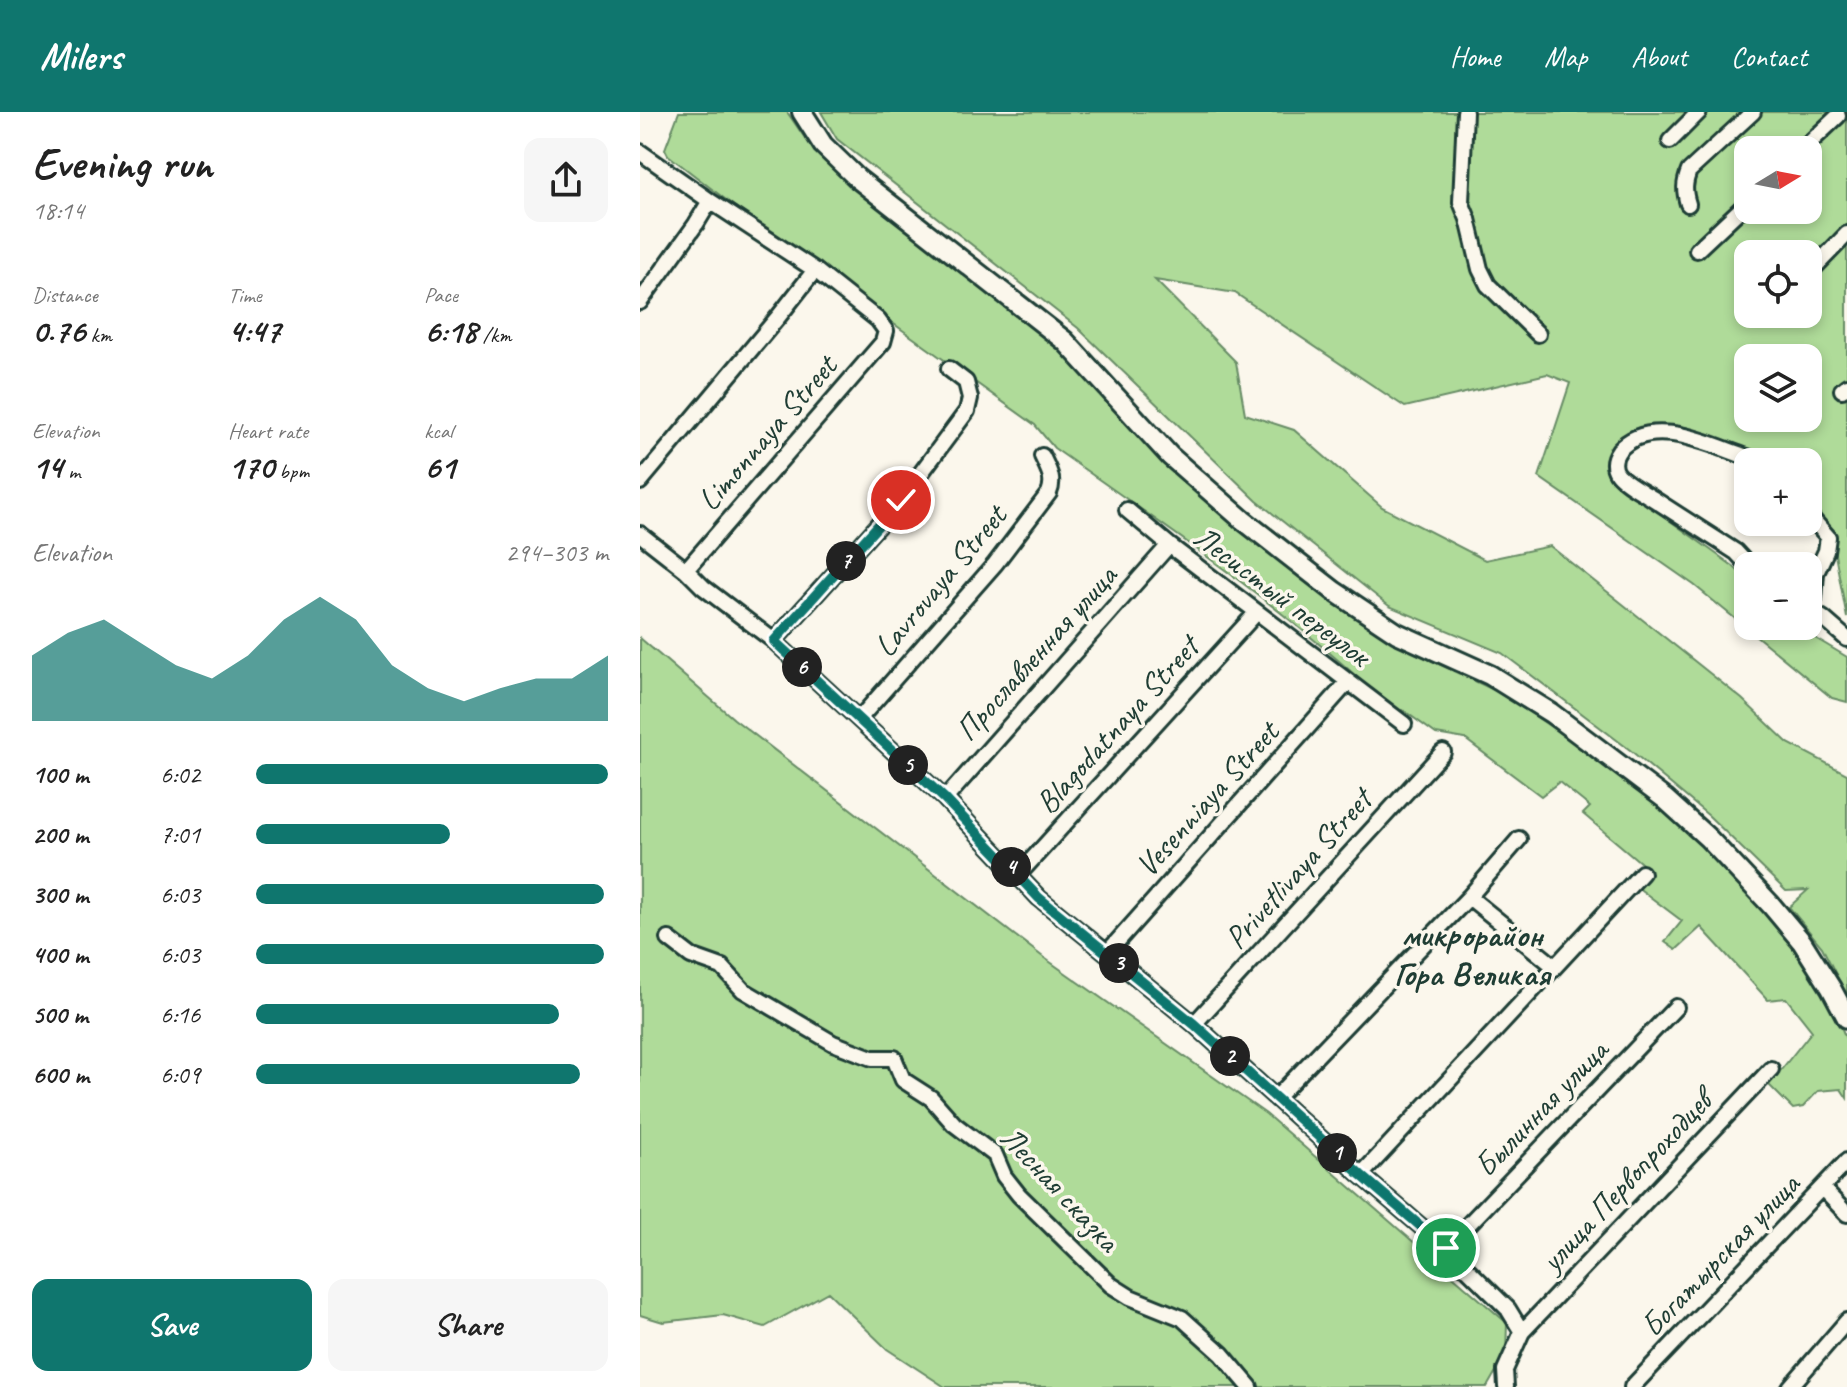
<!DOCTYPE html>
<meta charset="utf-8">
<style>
body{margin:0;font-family:Caveat,sans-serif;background:#f6f6f6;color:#222;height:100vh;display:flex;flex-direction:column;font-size:30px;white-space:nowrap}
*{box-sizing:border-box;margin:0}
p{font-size:26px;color:#767676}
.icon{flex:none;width:44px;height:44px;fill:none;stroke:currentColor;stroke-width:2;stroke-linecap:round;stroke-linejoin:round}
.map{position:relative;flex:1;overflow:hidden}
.panel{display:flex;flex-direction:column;background:#fff;width:640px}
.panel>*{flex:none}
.needle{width:52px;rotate:80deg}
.fabs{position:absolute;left:1094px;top:24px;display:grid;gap:16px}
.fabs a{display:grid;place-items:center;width:88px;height:88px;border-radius:16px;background:#fff;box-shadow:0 4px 12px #0003;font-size:40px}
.pin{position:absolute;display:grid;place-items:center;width:68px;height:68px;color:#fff;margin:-34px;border:4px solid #fff;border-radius:50%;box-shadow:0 2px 8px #0007}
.km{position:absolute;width:40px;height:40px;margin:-20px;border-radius:50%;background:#222;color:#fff;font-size:22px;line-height:40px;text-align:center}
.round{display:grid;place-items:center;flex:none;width:84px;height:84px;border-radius:16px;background:#f6f6f6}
.head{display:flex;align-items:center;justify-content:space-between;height:136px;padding:0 32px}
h1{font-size:44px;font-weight:700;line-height:60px}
.stats{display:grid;grid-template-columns:repeat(3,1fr);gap:12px;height:136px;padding:8px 32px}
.stats div{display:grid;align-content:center}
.stats b{font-size:34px;font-weight:700}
.stats small{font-size:22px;font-weight:400}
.stats p{font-size:22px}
.chart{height:224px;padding:16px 32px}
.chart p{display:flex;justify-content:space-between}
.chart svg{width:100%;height:144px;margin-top:8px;fill:#0f766e;opacity:.7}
.button{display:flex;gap:16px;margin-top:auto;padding:16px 32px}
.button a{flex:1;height:92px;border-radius:16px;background:#0f766e;color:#fff;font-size:32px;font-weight:700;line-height:92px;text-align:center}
.button a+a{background:#f6f6f6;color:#222}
ul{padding:0 32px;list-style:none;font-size:26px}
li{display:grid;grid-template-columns:128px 96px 1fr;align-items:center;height:60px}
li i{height:20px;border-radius:10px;background:#0f766e}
header{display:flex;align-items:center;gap:48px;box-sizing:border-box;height:112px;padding:0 40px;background:#0f766e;color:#fff}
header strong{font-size:38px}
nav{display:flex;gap:44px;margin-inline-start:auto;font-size:28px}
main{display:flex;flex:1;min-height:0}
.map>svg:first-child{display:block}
.green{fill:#afdb99;stroke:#678c66;stroke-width:2;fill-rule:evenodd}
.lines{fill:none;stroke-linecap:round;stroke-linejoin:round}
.minor-casing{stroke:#1f3d34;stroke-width:20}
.major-casing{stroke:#1f3d34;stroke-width:24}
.minor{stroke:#fbf7ec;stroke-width:14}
.major{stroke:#fbf7ec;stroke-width:18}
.route-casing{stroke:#fff;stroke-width:16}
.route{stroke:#0f766e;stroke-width:10}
.labels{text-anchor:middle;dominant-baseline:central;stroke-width:7;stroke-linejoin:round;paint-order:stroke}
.street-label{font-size:32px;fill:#1f3d34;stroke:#fbf7ec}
.neighbourhood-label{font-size:34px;font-weight:bold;fill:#1f3d34;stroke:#fbf7ec}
</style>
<header>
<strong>Milers</strong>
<nav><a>Home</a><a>Map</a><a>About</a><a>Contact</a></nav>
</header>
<main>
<section class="panel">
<div class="head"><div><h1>Evening run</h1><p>18:14</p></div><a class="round"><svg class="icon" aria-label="share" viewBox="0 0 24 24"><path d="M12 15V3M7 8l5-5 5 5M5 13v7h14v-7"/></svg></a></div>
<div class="stats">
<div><p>Distance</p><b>0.76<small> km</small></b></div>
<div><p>Time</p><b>4:47</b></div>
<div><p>Pace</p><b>6:18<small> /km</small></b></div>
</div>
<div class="stats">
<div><p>Elevation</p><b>14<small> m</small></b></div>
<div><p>Heart rate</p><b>170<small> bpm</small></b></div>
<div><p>kcal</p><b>61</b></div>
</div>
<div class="chart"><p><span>Elevation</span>294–303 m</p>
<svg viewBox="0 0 160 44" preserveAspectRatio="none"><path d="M0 44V24L10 17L20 13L30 20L40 27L50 31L60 24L70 13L80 6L90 13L100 27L110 34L120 38L130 34L140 31L150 31L160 24V44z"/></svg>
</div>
<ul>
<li><b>100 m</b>6:02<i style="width:100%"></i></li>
<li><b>200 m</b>7:01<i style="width:55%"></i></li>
<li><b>300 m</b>6:03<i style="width:99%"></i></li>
<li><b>400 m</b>6:03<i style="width:99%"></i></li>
<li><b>500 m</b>6:16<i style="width:86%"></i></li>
<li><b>600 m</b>6:09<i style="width:92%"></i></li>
</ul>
<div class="button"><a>Save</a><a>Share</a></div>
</section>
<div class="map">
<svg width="1207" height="1275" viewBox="0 0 1207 1275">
<rect width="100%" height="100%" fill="#fbf7ec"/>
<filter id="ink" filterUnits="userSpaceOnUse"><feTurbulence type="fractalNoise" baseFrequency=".0125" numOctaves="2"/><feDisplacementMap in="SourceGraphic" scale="16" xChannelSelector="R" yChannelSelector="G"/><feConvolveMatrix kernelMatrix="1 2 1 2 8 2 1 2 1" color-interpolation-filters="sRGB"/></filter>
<g filter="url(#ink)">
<path class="green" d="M 39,0 L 147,0 L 165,26 L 189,52 L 425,241 L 502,328 L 672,473 L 750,529 L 858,580 L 892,602 L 996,673 L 1052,718 L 1133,806 L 1168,851 L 1194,898 L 1207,929 L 1207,986 L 1201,977 L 1178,979 L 1163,995 L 1153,997 L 1129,973 L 1172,919 L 1146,886 L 1128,888 L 1061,815 L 1036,838 L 1025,830 L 1042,809 L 997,775 L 1007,756 L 943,702 L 950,695 L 919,670 L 901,684 L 825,627 L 796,622 L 763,598 L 754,599 C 650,499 531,418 414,336 L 395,313 L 254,212 L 186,158 L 94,94 L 28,43 L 25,37 Z
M 181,0 L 1207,0 L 1207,506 L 1191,421 L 1168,399 L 1168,350 L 1116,350 L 1018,322 L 972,339 L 969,365 L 1093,454 L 1108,469 L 1108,514 L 1155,514 L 1207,545 L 1207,590 L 1192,586 L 1054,473 L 899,365 L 930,271 L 907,262 L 765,295 L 595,181 L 515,168 L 596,250 L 605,302 L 654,318 L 742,395 L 845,448 L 910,434 L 1102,587 L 1148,631 L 1207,662 L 1207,884 L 1182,835 L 1149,795 L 1168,778 L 1146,779 L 1069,704 L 990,638 L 862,541 L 749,494 L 617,389 L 438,216 L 197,27 ZM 1108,38 L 1168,38 L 1168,98 L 1108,98 ZM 1108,142 L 1168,142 L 1168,202 L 1108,202 ZM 1108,246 L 1168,246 L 1168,306 L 1108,306 Z
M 0,526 L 94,607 L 403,845 L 626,1002 L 867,1211 L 866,1242 L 847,1275 L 305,1275 L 247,1237 L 188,1180 L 125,1215 L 83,1203 L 23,1210 L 0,1203 Z"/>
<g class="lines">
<defs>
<path id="minor" d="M 825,0 L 821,90 L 828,107 L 840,157 L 848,173 L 898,222
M 1030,29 L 1059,0
M 1162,38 L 1198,4
M 0,40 L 70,89 L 175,158 L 238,208 L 246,219 L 243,230 L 46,458
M 1048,92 C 1044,79 1044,71 1049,59 L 1113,0
M 1057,138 L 1108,90
M 1168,162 L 1207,122
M 0,190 L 56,112 L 70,89
M 1202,278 L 1207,274
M 0,370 L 139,204 L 175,158
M 487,398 L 529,433 L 764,612
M 1168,402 L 1188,425 L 1186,439 L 1176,461 L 1174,487 L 1169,497
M 0,422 L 46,458 L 63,475 L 134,529 L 305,687 L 399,786 L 554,912 L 721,1063 L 806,1136 L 868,1197 L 882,1220 L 865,1258 L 866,1275
M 1109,454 L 1096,440 C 1068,422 1040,404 1012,386 C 1003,380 983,370 977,361 C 972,353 974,345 979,338 C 1011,302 1071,333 1107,345 L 1115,350
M 1168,497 L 1184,507 L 1207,527
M 134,529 L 261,388 L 327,299 L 330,286 L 326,270 L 309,257
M 219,607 L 355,452 L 409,381 C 415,367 408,357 402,344
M 305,687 L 529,433
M 378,763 L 617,500
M 829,785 L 914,854
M 29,827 L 51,844 L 82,855 L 103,878 L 193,931 L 232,946 L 254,946 L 263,968 L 291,986 L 314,1012 L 355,1043 L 364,1064 L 379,1083 L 471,1173 L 490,1185 L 542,1206 L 582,1242 L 610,1275
M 467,841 L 708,570
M 554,912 L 803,640
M 636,986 L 829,785 L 879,727
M 721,1063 L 1002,761
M 1182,1076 L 1207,1102
M 806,1136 L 1036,895
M 882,1220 L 1131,957
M 992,1275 L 1207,1049
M 1150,1275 L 1207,1209"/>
<path id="major" d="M 162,0 L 183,33 L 218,67 L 425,229 L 530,344 L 603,408 L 694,479 L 757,521 L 850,563 L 911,601 L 1025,687 L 1068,726 L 1131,793 L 1162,830 L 1191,876 L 1207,906"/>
</defs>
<use href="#minor" class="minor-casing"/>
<use href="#major" class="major-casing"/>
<use href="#minor" class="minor"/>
<use href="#major" class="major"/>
</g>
</g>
<g class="lines" filter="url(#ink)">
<defs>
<path id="route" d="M 261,388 L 134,529 L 305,687 L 399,786 L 554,912 L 721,1063 L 806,1136"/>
</defs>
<use href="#route" class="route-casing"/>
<use href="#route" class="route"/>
</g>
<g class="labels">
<g class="street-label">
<text transform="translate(127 321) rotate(-49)">Limonnaya Street</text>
<text transform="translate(300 469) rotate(-50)">Lavrovaya Street</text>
<text transform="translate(642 484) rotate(37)">Лесистый переулок</text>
<text transform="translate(396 541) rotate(-48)">Прославленная улица</text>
<text transform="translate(477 613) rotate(-48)">Blagodatnaya Street</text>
<text transform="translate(567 687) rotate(-48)">Vesenniaya Street</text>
<text transform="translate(658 757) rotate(-48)">Privetlivaya Street</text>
<text transform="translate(901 996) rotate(-46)">Былинная улица</text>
<text transform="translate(986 1069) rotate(-47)">улица Первопроходцев</text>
<text transform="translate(420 1077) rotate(47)">Лесная сказка</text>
<text transform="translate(1080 1143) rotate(-46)">Богатырская улица</text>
</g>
<g class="neighbourhood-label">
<text x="832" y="822">микрорайон<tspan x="832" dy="39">Гора Великая</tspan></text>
</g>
</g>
</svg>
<div class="fabs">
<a><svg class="needle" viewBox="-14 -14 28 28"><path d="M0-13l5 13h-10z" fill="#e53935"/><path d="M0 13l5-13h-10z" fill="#767676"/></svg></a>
<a><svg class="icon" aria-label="locate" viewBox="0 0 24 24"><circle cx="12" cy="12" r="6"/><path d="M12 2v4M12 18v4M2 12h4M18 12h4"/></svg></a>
<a><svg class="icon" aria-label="layers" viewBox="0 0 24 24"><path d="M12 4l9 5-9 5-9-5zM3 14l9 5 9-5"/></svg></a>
<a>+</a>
<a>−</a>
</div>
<div class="pin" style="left:806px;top:1136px;background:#1e9e55"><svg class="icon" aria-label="arrive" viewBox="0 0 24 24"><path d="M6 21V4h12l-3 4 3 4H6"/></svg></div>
<div class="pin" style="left:261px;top:388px;background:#d93025"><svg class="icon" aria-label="check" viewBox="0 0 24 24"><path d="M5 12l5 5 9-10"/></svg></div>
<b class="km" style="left:697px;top:1041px">1</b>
<b class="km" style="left:590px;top:944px">2</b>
<b class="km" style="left:479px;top:851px">3</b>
<b class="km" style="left:371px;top:755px">4</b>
<b class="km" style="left:268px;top:653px">5</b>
<b class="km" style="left:162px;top:555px">6</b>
<b class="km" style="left:206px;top:449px">7</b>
</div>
</main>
